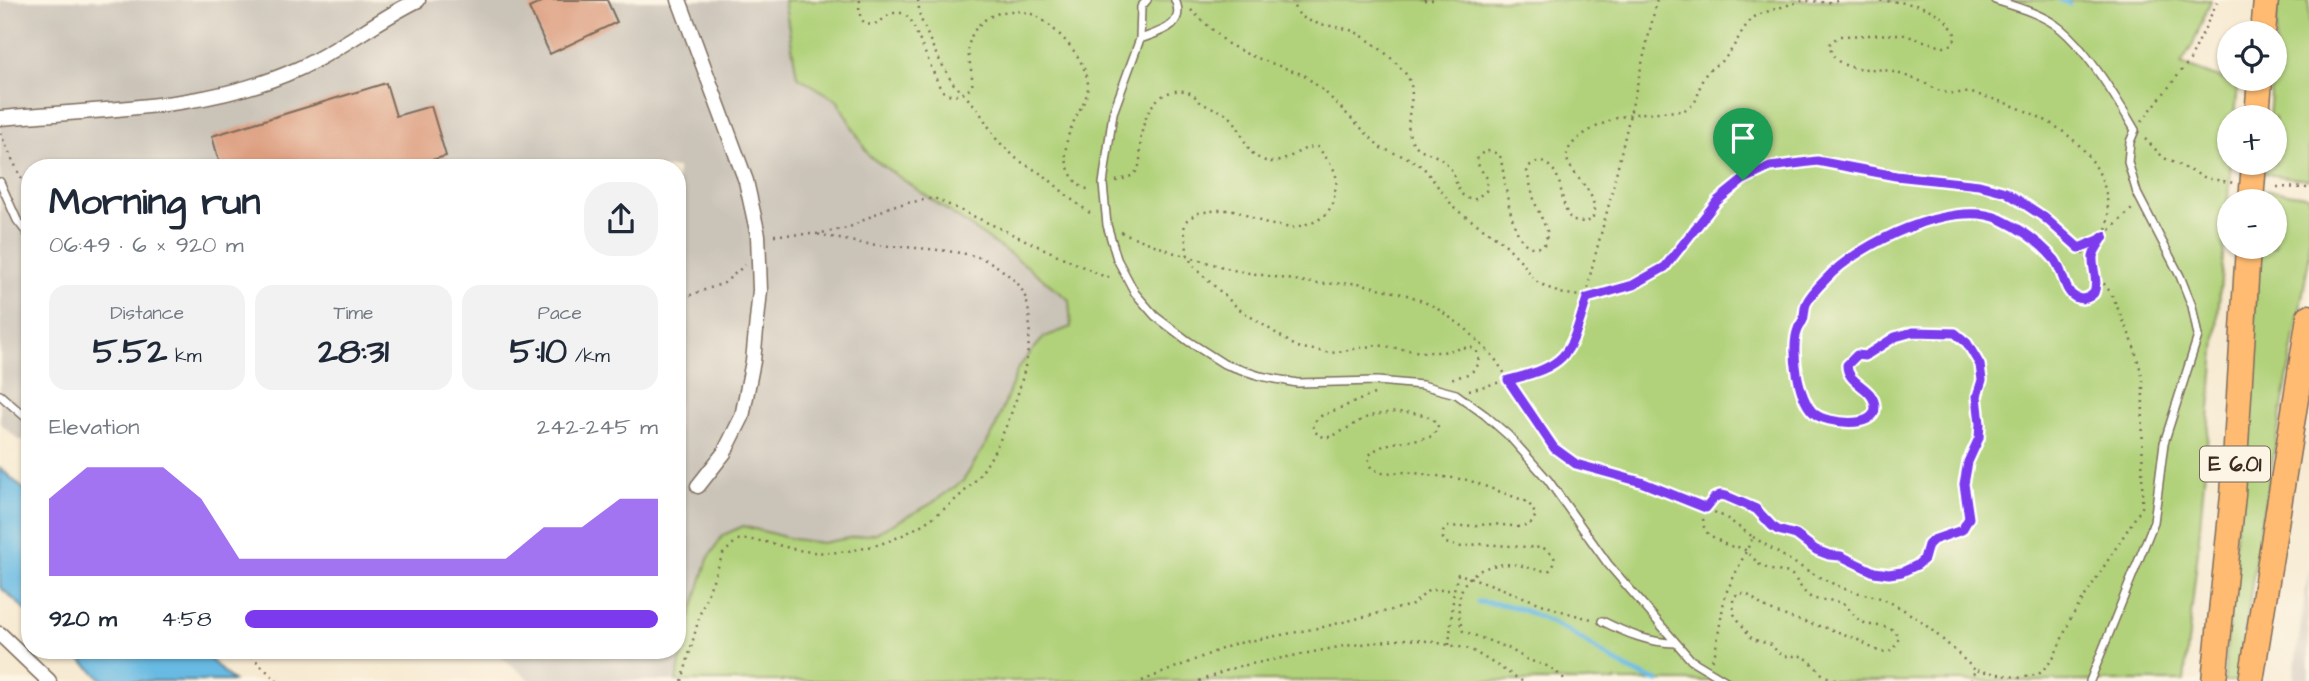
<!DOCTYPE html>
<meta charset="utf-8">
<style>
body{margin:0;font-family:"Architects Daughter",sans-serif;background:#f2f2f3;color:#1f2937;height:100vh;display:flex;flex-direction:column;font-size:26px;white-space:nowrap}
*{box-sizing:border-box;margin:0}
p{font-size:23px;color:#747a83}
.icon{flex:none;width:38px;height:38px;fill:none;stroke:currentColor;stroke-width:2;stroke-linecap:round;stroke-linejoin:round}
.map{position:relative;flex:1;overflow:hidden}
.sheet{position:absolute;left:21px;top:159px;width:665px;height:500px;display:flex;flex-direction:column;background:#fff;border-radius:28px;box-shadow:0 2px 5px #0004}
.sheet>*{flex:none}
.fabs{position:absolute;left:2217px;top:21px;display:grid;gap:14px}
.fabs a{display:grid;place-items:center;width:70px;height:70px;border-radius:50%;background:#fff;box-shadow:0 2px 5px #0004;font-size:35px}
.pin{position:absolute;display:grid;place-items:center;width:60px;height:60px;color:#fff;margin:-72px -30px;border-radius:50% 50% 50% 0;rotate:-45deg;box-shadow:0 0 7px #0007}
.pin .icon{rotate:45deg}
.round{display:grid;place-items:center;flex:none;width:74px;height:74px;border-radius:28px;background:#f2f2f3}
.headline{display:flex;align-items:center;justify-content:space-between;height:119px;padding:0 28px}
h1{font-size:38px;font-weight:700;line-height:52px}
.figures{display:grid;grid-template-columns:repeat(3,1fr);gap:10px;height:119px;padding:7px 28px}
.figures div{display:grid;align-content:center;border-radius:18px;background:#f2f2f3;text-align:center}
.figures b{font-size:35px;font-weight:700}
.figures small{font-size:19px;font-weight:400}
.figures p{font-size:19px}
.chart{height:196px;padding:14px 28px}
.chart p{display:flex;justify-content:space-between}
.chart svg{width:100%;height:126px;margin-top:7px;fill:#7c3aed;opacity:.7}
ul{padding:0 28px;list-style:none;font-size:23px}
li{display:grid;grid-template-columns:112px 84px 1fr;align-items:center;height:52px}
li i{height:18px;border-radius:9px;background:#7c3aed}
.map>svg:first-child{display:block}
.industrial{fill:#cac3b8}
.green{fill:#b1d27a;stroke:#767e4c;stroke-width:2}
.water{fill:#68bae3;stroke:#527280;stroke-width:2}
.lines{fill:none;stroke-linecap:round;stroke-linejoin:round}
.stream{stroke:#68bae3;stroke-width:5}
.building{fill:#dd9e80}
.lane-casing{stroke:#7d6d5d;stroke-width:10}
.street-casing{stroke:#7d6d5d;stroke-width:17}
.highway-casing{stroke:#7d6d5d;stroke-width:27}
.path{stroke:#7d6d5d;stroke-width:2.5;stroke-dasharray:2 5;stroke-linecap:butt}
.lane{stroke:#fff;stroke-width:7}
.street{stroke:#fff;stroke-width:14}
.highway{stroke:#ffbb71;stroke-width:24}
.route-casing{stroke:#fff;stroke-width:14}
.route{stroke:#7c3aed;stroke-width:9}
.labels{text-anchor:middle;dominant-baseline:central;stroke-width:7;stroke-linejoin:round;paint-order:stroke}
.shield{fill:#fcf5e5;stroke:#75675a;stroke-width:2}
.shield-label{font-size:21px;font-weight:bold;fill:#3b2a1e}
</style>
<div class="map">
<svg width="2309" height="681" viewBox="0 0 2309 681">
<rect width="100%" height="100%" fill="#fcf5e5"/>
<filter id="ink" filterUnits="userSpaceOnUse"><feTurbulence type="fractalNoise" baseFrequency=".0143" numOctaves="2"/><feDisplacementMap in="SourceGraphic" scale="14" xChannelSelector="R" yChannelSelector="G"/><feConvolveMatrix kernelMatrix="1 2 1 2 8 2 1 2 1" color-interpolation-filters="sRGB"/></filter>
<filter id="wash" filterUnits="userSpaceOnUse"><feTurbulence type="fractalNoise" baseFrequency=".00686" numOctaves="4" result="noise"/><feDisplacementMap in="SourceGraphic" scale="28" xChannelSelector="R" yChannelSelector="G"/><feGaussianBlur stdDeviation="1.57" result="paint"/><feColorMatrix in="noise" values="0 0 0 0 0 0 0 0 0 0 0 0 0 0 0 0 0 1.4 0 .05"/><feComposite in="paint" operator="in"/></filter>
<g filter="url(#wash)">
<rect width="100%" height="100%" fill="#f7ead2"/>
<path class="industrial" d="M 0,0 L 784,0 L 797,76 L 837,100 L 869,156 L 1027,266 L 1069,300 L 1071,327 L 1044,337 L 1018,368 L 994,431 L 963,481 L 930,505 L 876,533 L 822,543 L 793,539 L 692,611 L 676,681 L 531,681 L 494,651 L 677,651 L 677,168 L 30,168 L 30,440 L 19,440 L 0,423 Z
M 2309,566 L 2309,681 L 2293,681 Z"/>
<path class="green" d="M 784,0 L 2211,0 L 2193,44 L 2181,64 L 2238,85 L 2235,117 L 2230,117 L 2230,163 L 2231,163 L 2198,550 L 2184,681 L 676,681 L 692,611 L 708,559 L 723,535 L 743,526 L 793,539 L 822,543 L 876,533 L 929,505 L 963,481 L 994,431 L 1018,368 L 1044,337 L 1071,327 L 1069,300 L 1027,266 L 869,156 L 837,100 L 797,76 Z
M 2277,0 L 2309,0 L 2309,180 L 2265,174 L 2266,163 L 2275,163 L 2275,117 L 2269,117 L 2272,79 L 2275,79 Z
M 2264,190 L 2309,196 L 2309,259 L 2259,535 L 2238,681 L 2224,681 L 2259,247 L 2275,247 L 2275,201 L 2263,201 Z"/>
<path class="water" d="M 0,468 L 30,495 L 30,614 L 0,587 Z
M 71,651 L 201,651 L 233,681 L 104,681 Z"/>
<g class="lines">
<path class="stream" d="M 2060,0 L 2069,3
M 1478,602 C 1487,603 1496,603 1505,605 C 1524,608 1564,628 1581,639 C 1608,657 1625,671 1658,681"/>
</g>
<g id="blocks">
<path class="building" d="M 546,0 L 607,0 L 617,22 L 550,54 L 529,8 Z
M 386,83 L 396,116 L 431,106 L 446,156 L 421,163 L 423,168 L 221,168 L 212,136 Z"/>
</g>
</g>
<g filter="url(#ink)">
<use href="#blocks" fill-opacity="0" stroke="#7d6d5d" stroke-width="2"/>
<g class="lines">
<defs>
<path id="lane" d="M 1147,0 L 1141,7 L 1140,39 L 1113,113 L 1103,184 L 1107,225 L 1117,259 L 1135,293 L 1155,316 L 1188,341 L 1224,364 L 1260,376 L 1297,383 L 1377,381 L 1422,385 L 1456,394 L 1485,415 L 1509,436 L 1548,480 L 1608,564 L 1691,660 L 1726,681
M 1995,0 C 2017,7 2043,14 2061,29 C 2088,51 2117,99 2135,130 L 2130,142 L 2128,162 L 2137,193 L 2180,276 L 2192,306 L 2198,336 L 2164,443 L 2154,522 L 2090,681
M 1140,39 C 1159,32 1187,26 1175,0
M 0,182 L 17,220 L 30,237
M 0,395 L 30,421
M 1602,621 C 1626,633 1649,643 1676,643"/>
<path id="street" d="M 679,0 L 746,181 L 758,235 L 760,290 L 753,361 L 742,417 L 724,453 L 698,486
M 0,118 C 99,109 206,111 298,69 C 340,50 377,20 418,0
M 0,634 L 49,681"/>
<path id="highway" d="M 2263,33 L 2266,0
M 2257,117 L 2260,79
M 2251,201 L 2254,163
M 2214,681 L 2233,495 L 2248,247
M 2251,681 L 2309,317"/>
</defs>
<use href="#lane" class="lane-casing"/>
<use href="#street" class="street-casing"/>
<use href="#highway" class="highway-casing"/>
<path class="path" d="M 860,0 C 857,14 862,31 879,22 C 884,19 888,14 894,13 C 900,11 905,15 910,18 L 941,90 C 952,98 962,96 972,87 C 974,72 965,55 970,40 C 979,11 1019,3 1041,19 C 1061,33 1089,62 1088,88 C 1087,98 1082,105 1078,113 C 1068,132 1060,153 1071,174 C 1075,183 1081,188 1091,190
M 918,0 L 920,17 L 935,52 L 952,82 L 977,108 L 997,140 L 1018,160 L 1045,176 L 1071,199 L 1094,216
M 1292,0 C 1298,30 1334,22 1355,32 C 1372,41 1393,58 1405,73 C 1421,93 1403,114 1410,136 C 1416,155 1436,151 1447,164 C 1459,177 1453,197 1474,200 L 1486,191 L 1487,178 L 1479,167 L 1477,159 C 1484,149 1490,149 1500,156 C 1506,175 1509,263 1544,245 L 1548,233 L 1535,203 L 1527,172 L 1529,166 L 1539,161 C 1569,170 1555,203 1573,221 L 1585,222 L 1592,220 C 1601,194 1577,182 1568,162 C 1559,142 1602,123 1617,118 C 1637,112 1661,112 1682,111 C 1703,102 1695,92 1704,77 C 1709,68 1717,65 1724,59 C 1737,46 1741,26 1756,16 C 1761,13 1797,2 1802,1 C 1815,0 1827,5 1840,0
M 1424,0 L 1434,0
M 1191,10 L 1228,44 L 1249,55 L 1304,75 L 1325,92 L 1381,148 L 1408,158 L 1423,167 L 1455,209 L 1503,242 L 1522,262 L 1535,281 L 1559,293 L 1587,297 L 1634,285 L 1665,267 L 1717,201 L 1743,180 L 1770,167 L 1817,161 L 1896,176 L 1979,185 L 2006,192 L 2044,217 L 2079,248 L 2094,270
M 2142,121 L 2190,60 L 2218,0
M 0,133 L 30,197
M 2145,139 L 2164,158 L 2206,178 L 2234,183
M 1116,181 C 1122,179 1130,178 1135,173 C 1143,165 1139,147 1141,136 C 1143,125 1147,111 1155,102 C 1163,93 1179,87 1190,93 C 1195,95 1198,101 1202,103 C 1212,109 1222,109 1231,118 C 1244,131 1244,153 1263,160 C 1284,169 1298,145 1318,147 L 1333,167 L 1337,179 L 1333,204 L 1325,216 L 1314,222 L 1292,228 L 1267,224 L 1234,210 L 1219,210 L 1198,213 L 1187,220 L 1184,228 L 1188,257 L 1196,269 L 1239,309 L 1297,347 L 1331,353 L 1377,345 L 1421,352 L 1442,352 L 1470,347 L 1476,350 C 1486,371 1465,376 1449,379
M 2277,187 L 2309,188
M 1121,232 L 1175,253 L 1237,271 L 1319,284 L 1358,283 L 1411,296 L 1435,307 L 1465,328 L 1493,356 L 1554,448 L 1576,464 L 1641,482 L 1684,498 L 1725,517 L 1753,537 L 1725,595 L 1715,653 L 1712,660
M 774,235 L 816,234 L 848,228 L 891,206 L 934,198 L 1103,276 L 1114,278
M 2105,235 L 2133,208
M 2079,248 L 2100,239
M 677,300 L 724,283 L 745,265
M 1469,390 L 1537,373 L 1559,362 L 1573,342 L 1587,297 L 1591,271 L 1609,204 L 1657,0
M 1374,394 L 1321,416 C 1314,421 1312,425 1315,432 L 1325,438 C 1343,434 1355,421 1371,416 C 1387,411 1433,408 1438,427 L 1433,436 C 1414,442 1381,439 1368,457 L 1371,468 L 1382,473 L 1406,472 L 1468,480 L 1528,502 L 1536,515 L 1530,525 L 1520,527 L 1494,524 L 1447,527 L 1443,532 L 1443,539 L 1446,543 L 1459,547 L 1479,544 L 1543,548 C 1554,553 1559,560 1550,570 C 1539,572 1529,567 1518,565 C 1498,562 1470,568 1462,589 C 1457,602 1458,618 1463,631 L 1508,648 L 1528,660 L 1550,667 L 1567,681
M 1753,537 C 1782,555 1811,575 1843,588 C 1856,594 1872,594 1885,600 C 1919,615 1949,645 1975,670
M 1449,645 L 1454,590 L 1458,574 C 1504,586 1546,610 1592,619
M 246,651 L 277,681
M 682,681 L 700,614 L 723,554 L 737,540 C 762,538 780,547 804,551 C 829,555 859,551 883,543 C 916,532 946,510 971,485 C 1004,453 1056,317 1014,280 C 1007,274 997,265 988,261 C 962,248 899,248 868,244 C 850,242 833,237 816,234
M 1142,681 L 1234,644 L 1323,627 L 1412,605 L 1429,590 L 1454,590
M 1199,681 L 1236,667 L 1344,646 L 1405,639 L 1428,641 L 1470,649 L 1522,681
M 1842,681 L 1824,676 L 1809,660 L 1802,656 L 1786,656 L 1778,653 L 1772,645 L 1752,639 L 1734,614 L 1733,599 L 1738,593 C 1751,593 1755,602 1766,608 C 1795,622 1829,626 1858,640 C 1871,646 1878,656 1893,650 L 1899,638 C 1892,621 1874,630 1861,621 C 1854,618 1851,610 1845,605 C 1836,598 1823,602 1812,598 C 1803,594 1798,580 1790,573 L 1771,570 L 1760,565 L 1745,550 L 1738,547 L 1728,546 L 1708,534 L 1704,527 L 1703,518 L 1706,508 L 1714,498 L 1720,495 L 1726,496 L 1756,508 L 1772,526 L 1778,530 L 1796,535 L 1816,550 L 1829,555 L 1841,556 L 1874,572 L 1889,574 L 1902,572 L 1917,565 L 1924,559 L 1928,545 L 1933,540 L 1962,530 L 1969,518 L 1964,484 L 1968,462 L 1979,438 L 1980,424 L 1976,403 L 1982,380 L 1980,365 L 1967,343 L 1955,333 L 1913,332 L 1895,337 L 1865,356 L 1857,355 L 1851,359 L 1847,365 C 1847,385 1874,386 1875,407 C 1876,425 1841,425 1830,421 C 1808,413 1798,394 1797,372 C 1796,359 1793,342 1797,330 C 1799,323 1800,327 1803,321 C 1805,316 1804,310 1806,305 C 1818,272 1873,241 1905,229 C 1954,211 1996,206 2037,244 C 2045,251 2053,258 2059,267 C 2065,276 2065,293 2077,298 C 2080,299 2084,299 2087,298 C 2106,291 2090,268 2093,255 C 2095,250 2096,250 2099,246 C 2105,236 2109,223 2108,211 C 2106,140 2034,109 1975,94 C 1965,91 1953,95 1944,92 C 1935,90 1928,84 1920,81 C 1909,77 1896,72 1884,70 C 1869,68 1852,71 1838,61 C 1832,57 1830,50 1830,43 L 1839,36 L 1901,34 L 1944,47 L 1953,44 L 1956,36 C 1941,2 1901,2 1869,0
M 1971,681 L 1975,670 L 2021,678 L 2039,674 L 2053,659 L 2071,618 L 2142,507 L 2143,379 L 2133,343 L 2111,293 L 2098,276"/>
<use href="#lane" class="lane"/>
<use href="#street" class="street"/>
<use href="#highway" class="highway"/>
</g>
</g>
<g class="lines" filter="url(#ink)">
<defs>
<path id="route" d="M 1817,161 L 1896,176 L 1979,185 L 2006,192 L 2044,217 L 2079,248 L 2099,240 L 2104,236 C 2101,242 2094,250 2093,257 C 2092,270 2099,280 2094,293 C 2089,298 2082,301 2075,297 C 2064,291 2063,271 2055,260 C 2040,242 2021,229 2000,219 C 1953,198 1858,244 1826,279 C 1819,286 1810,295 1806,304 C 1804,309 1805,315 1803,320 C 1802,323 1799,325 1798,329 C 1790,348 1798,401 1815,414 C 1826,423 1876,430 1875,407 C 1874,386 1847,385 1847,365 L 1857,355 L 1865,356 L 1895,337 L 1913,332 L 1955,333 L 1967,343 L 1980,365 L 1982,380 L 1977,396 L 1980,424 L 1979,438 L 1968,462 L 1964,484 L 1969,518 L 1962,530 L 1933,540 L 1928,545 L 1924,559 L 1917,565 L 1902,572 L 1889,574 L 1874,572 L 1841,556 L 1829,555 L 1816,550 L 1796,535 L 1778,530 L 1772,526 L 1756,509 L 1726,496 L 1720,495 L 1714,498 L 1706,508 L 1641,482 L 1576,464 L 1554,448 L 1508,380 C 1570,365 1569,355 1587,298 L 1633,285 L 1665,267 L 1717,201 L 1743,180 L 1770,167 Z"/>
</defs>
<use href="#route" class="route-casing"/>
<use href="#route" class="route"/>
</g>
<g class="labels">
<rect class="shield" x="2200" y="446.5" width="70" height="35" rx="5"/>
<g class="shield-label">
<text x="2235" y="464">E 6.01</text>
</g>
</g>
</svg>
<div class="fabs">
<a><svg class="icon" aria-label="locate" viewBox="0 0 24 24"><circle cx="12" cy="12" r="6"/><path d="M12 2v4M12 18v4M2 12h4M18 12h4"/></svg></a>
<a>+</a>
<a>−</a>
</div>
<div class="pin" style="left:1743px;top:180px;background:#1e9e55"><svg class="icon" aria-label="arrive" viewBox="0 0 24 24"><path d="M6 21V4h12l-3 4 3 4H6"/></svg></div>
<section class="sheet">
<div class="headline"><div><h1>Morning run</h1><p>06:49 · 6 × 920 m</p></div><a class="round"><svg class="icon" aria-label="share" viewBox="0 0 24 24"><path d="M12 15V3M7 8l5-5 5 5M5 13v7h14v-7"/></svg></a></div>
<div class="figures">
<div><p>Distance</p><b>5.52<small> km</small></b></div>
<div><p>Time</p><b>28:31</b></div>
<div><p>Pace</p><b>5:10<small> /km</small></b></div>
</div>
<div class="chart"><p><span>Elevation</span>242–245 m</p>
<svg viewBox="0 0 160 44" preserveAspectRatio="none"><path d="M0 44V17L10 6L20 6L30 6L40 17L50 38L60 38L70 38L80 38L90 38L100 38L110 38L120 38L130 27L140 27L150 17L160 17V44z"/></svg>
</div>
<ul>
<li><b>920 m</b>4:58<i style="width:100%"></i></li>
</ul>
</section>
</div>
